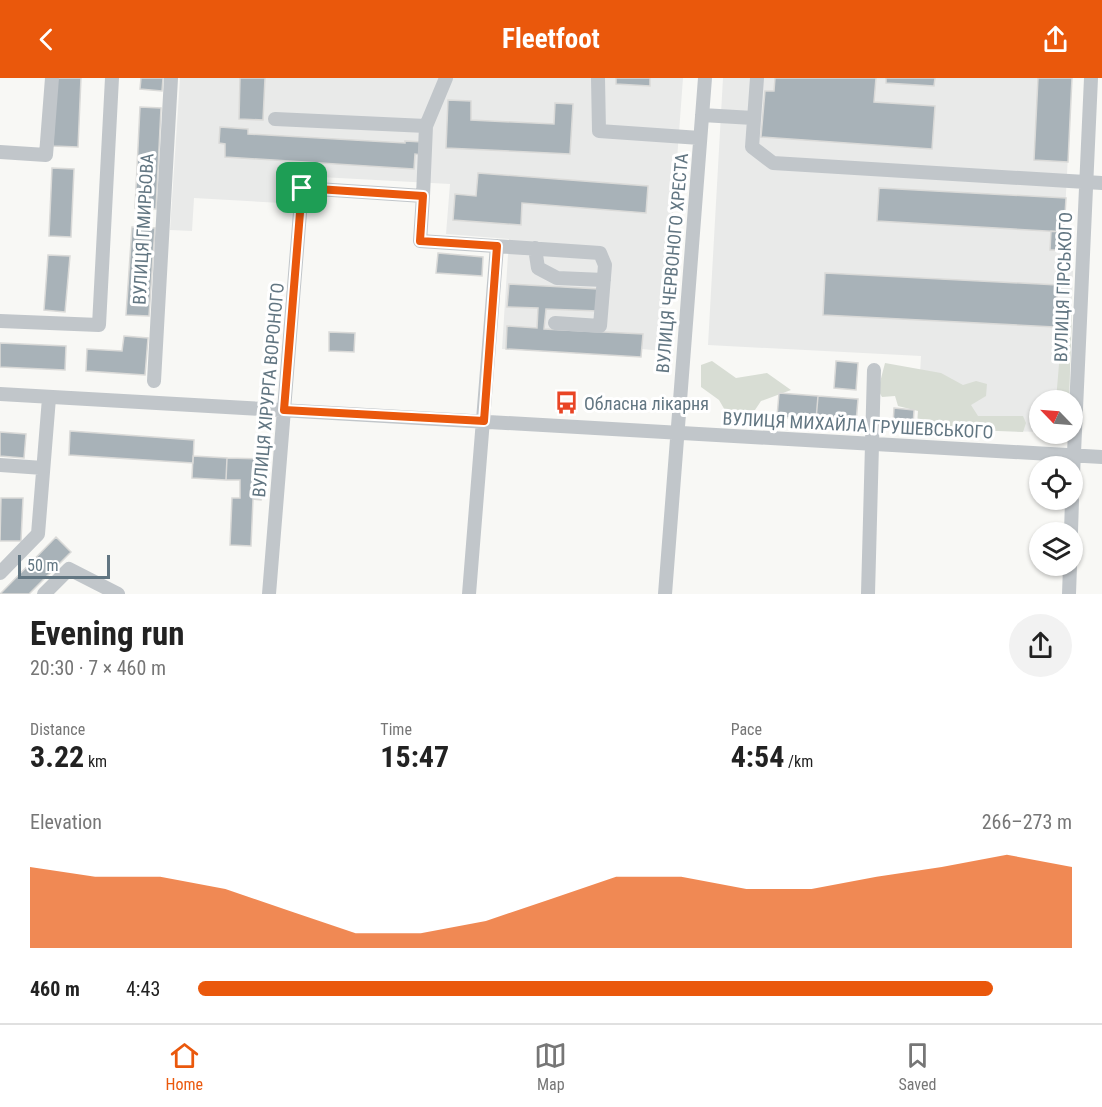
<!DOCTYPE html>
<meta charset="utf-8">
<style>
body{margin:0;font-family:"Roboto Condensed",sans-serif;background:#f2f2f2;color:#222;height:100vh;display:flex;flex-direction:column;font-size:22px;white-space:nowrap}
*{box-sizing:border-box;margin:0}
p{font-size:20px;color:#767676}
.icon{flex:none;width:33px;height:33px;fill:none;stroke:currentColor;stroke-width:2;stroke-linecap:round;stroke-linejoin:round}
.map{position:relative;height:516px;overflow:hidden}
.side{display:flex;flex-direction:column;background:#fff;flex:1}
.side>*{flex:none}
.needle{width:39px;rotate:295deg}
.fabs{position:absolute;left:1029px;top:312px;display:grid;gap:12px}
.fabs a{display:grid;place-items:center;width:54px;height:54px;border-radius:50%;background:#fff;box-shadow:0 2px 4px #0004;font-size:30px}
.scale{position:absolute;left:18px;bottom:15px;width:92px;box-sizing:border-box;padding-left:6px;border:3px solid #627682;border-top:0;font-size:16px;line-height:21px;white-space:nowrap;color:#627682;-webkit-text-stroke:4px #fff;paint-order:stroke}
.pin{position:absolute;display:grid;place-items:center;width:51px;height:51px;color:#fff;margin:-26px;border-radius:12px;box-shadow:0 3px 9px #0006}
.round{display:grid;place-items:center;flex:none;width:63px;height:63px;border-radius:32px;background:#f2f2f2}
.headline{display:flex;align-items:center;justify-content:space-between;height:102px;padding:0 30px}
h1{font-size:33px;font-weight:700;line-height:45px}
.metrics{display:grid;grid-template-columns:repeat(3,1fr);gap:9px;height:102px;padding:6px 30px}
.metrics div{display:grid;align-content:center}
.metrics b{font-size:30px;font-weight:700}
.metrics small{font-size:16px;font-weight:400}
.metrics p{font-size:16px}
.chart{height:168px;padding:12px 30px}
.chart p{display:flex;justify-content:space-between}
.chart svg{width:100%;height:108px;margin-top:6px;fill:#ea580c;opacity:.7}
ul{padding:0 30px;list-style:none;font-size:20px}
li{display:grid;grid-template-columns:96px 72px 1fr;align-items:center;height:45px}
li i{height:15px;border-radius:8px;background:#ea580c}
header{display:flex;justify-content:space-between;align-items:center;height:78px;padding:0 30px;background:#ea580c;color:#fff;font-size:27px;font-weight:700}
.tabs{display:flex;justify-content:space-around;align-items:center;height:84px;border-top:2px solid #e0e0e0;background:#fff;font-size:16px;color:#767676}
.tabs a{display:grid;justify-items:center;gap:3px}
.tabs .active{color:#ea580c}
.map>svg:first-child{display:block}
.built{fill:#e9eae9}
.green{fill:#d8ddd4}
.building{fill:#a8b2b8;stroke:#dadad8;stroke-width:1.5}
.lines{fill:none;stroke-linecap:round;stroke-linejoin:round}
.minor{stroke:#c1c6ca;stroke-width:14}
.route-casing{stroke:#fff;stroke-width:12}
.route{stroke:#ea580c;stroke-width:8}
.labels{text-anchor:middle;dominant-baseline:central;stroke-width:6;stroke-linejoin:round;paint-order:stroke}
.street-label{font-size:18px;fill:#627682;stroke:#fff}
.poi-label{font-size:18px;fill:#627682;stroke:#fff;text-anchor:start}
</style>
<header><svg class="icon" aria-label="back" viewBox="0 0 24 24"><path d="M15 5l-7 7 7 7"/></svg>Fleetfoot<svg class="icon" aria-label="share" viewBox="0 0 24 24"><path d="M12 15V3M7 8l5-5 5 5M5 13v7h14v-7"/></svg></header>
<div class="map">
<svg width="1102" height="516" viewBox="0 0 1102 516">
<rect width="100%" height="100%" fill="#f8f8f5"/>
<path class="built" d="M 180,0 L 683,0 L 663,273 L 642,271 L 641,279 L 502,271 L 509,161 L 446,156 L 450,106 L 283,97 L 281,125 L 194,120 L 192,153 L 170,152 Z
M 723,0 L 1072,0 L 1062,192 L 1073,193 L 1069,322 L 1040,322 L 1039,354 L 917,350 L 921,278 L 708,267 Z"/>
<path class="green" d="M 1072,236 L 1069,322 L 1056,322 L 1063,239 Z
M 712,283 L 736,300 L 767,295 L 791,312 L 761,323 L 755,332 L 742,336 L 726,334 L 719,322 L 701,309 L 701,287 Z
M 885,285 L 941,295 L 963,307 L 976,303 L 987,306 L 986,318 L 971,327 L 978,338 L 1023,338 L 1026,345 L 1023,354 L 917,350 L 918,333 L 898,328 L 895,318 L 882,319 L 878,312 Z"/>
<path class="building" d="M 55,0 L 81,0 L 78,69 L 53,68 Z
M 141,0 L 163,0 L 162,13 L 140,11 Z
M 240,0 L 265,0 L 263,42 L 239,41 Z
M 616,0 L 650,0 L 650,8 L 616,6 Z
M 775,0 L 876,0 L 874,24 L 935,28 L 932,71 L 761,59 L 765,13 L 774,13 Z
M 886,0 L 935,0 L 934,8 L 886,5 Z
M 1038,0 L 1072,0 L 1068,84 L 1034,82 Z
M 448,22 L 471,23 L 471,42 L 554,46 L 555,25 L 573,26 L 570,76 L 446,70 Z
M 140,29 L 161,30 L 156,131 L 135,130 Z
M 220,49 L 248,51 L 248,56 L 405,65 L 405,63 L 423,64 L 422,77 L 415,76 L 414,91 L 225,79 L 225,66 L 219,65 Z
M 52,90 L 74,91 L 71,159 L 49,158 Z
M 478,95 L 648,108 L 646,135 L 522,125 L 521,147 L 453,142 L 455,116 L 476,118 Z
M 879,110 L 1066,120 L 1064,154 L 877,143 Z
M 132,149 L 155,150 L 149,238 L 126,237 Z
M 1051,153 L 1064,154 L 1063,172 L 1050,172 Z
M 438,175 L 483,179 L 482,198 L 436,195 Z
M 48,177 L 70,178 L 65,234 L 44,232 Z
M 825,195 L 1058,207 L 1055,249 L 823,237 Z
M 509,206 L 599,211 L 598,233 L 546,231 L 544,251 L 643,256 L 641,279 L 506,271 L 507,248 L 537,250 L 538,230 L 507,229 Z
M 329,254 L 355,255 L 354,274 L 329,273 Z
M 124,258 L 148,260 L 145,297 L 86,293 L 87,271 L 122,273 Z
M 0,265 L 66,268 L 65,292 L 0,289 Z
M 836,283 L 858,285 L 856,312 L 834,310 Z
M 779,315 L 818,318 L 816,342 L 777,339 Z
M 818,318 L 858,321 L 856,345 L 816,342 Z
M 894,330 L 914,332 L 913,348 L 893,347 Z
M 70,353 L 194,362 L 193,385 L 69,377 Z
M 0,354 L 26,356 L 24,380 L 0,378 Z
M 193,378 L 227,380 L 226,402 L 192,400 Z
M 227,380 L 263,381 L 261,422 L 253,421 L 251,468 L 230,467 L 232,420 L 240,420 L 240,402 L 226,402 Z
M 1,420 L 23,420 L 21,463 L 0,463 Z
M 56,459 L 71,474 L 29,516 L 0,516 Z"/>
<g class="lines">
<path class="minor" d="M 598,0 L 599,53 L 700,60
M 757,0 L 752,69 L 773,85 L 1102,105
M 702,37 L 753,40
M 275,41 L 426,48 L 423,118
M 426,48 L 446,0
M 0,74 L 46,77 L 52,0
M 535,170 L 538,190 L 557,200 L 604,202
M 0,243 L 99,247 L 112,0
M 154,303 L 171,0
M 0,316 L 1102,379
M 0,387 L 43,390
M 1072,419 L 1091,0
M 1071,454 L 1072,422
M 0,495 L 38,456 L 49,320
M 44,516 L 69,491 L 118,516
M 269,516 L 302,110 L 423,118 L 420,163 L 600,175 L 605,187 L 600,248 L 555,245
M 469,516 L 497,168
M 665,516 L 705,0
M 868,516 L 874,292
M 1069,516 L 1070,488"/>
</g>
<g class="lines">
<defs>
<path id="route" d="M 302,110 L 423,118 L 420,163 L 497,168 L 484,343 L 284,332 Z"/>
</defs>
<use href="#route" class="route-casing"/>
<use href="#route" class="route"/>
</g>
<defs>
<symbol id="bus-bare" viewBox="-9 -9 18 18"><path d="M-5-6H5V4H4V6H2V4H-2V6H-4V4H-5ZM-3.5-4V0h7V-4ZM-3.5 1.2v1.5H-2V1.2ZM2 1.2v1.5H3.5V1.2Z" fill="#e94525" stroke="#fff" stroke-width="2.5" paint-order="stroke"/></symbol>
</defs>
<g fill-rule="evenodd">
<use href="#bus-bare" x="550" y="308" width="33" height="33"/>
</g>
<g class="labels">
<g class="street-label">
<text transform="translate(143 151) rotate(-87)">ВУЛИЦЯ ГМИРЬОВА</text>
<text transform="translate(672 185) rotate(-85)">ВУЛИЦЯ ЧЕРВОНОГО ХРЕСТА</text>
<text transform="translate(1063 209) rotate(-88)">ВУЛИЦЯ ГІРСЬКОГО</text>
<text transform="translate(268 312) rotate(-85)">ВУЛИЦЯ ХІРУРГА ВОРОНОГО</text>
<text transform="translate(858 347) rotate(3)">ВУЛИЦЯ МИХАЙЛА ГРУШЕВСЬКОГО</text>
</g>
<g class="poi-label">
<text x="584" y="325">Обласна лікарня</text>
</g>
</g>
</svg>
<div class="fabs">
<a><svg class="needle" viewBox="-14 -14 28 28"><path d="M0-13l5 13h-10z" fill="#e53935"/><path d="M0 13l5-13h-10z" fill="#767676"/></svg></a>
<a><svg class="icon" aria-label="locate" viewBox="0 0 24 24"><circle cx="12" cy="12" r="6"/><path d="M12 2v4M12 18v4M2 12h4M18 12h4"/></svg></a>
<a><svg class="icon" aria-label="layers" viewBox="0 0 24 24"><path d="M12 4l9 5-9 5-9-5zM3 14l9 5 9-5"/></svg></a>
</div>
<div class="scale">50 m</div>
<div class="pin" style="left:302px;top:110px;background:#1e9e55"><svg class="icon" aria-label="arrive" viewBox="0 0 24 24"><path d="M6 21V4h12l-3 4 3 4H6"/></svg></div>
</div>
<section class="side">
<div class="headline"><div><h1>Evening run</h1><p>20:30 · 7 × 460 m</p></div><a class="round"><svg class="icon" aria-label="share" viewBox="0 0 24 24"><path d="M12 15V3M7 8l5-5 5 5M5 13v7h14v-7"/></svg></a></div>
<div class="metrics">
<div><p>Distance</p><b>3.22<small> km</small></b></div>
<div><p>Time</p><b>15:47</b></div>
<div><p>Pace</p><b>4:54<small> /km</small></b></div>
</div>
<div class="chart"><p><span>Elevation</span>266–273 m</p>
<svg viewBox="0 0 160 44" preserveAspectRatio="none"><path d="M0 44V11L10 15L20 15L30 20L40 29L50 38L60 38L70 33L80 24L90 15L100 15L110 20L120 20L130 15L140 11L150 6L160 11V44z"/></svg>
</div>
<ul>
<li><b>460 m</b>4:43<i style="width:91%"></i></li>
</ul>
</section>
<nav class="tabs">
<a class="active"><svg class="icon" aria-label="home" viewBox="0 0 24 24"><path d="M3 11l9-7 9 7M6 9v11h12V9"/></svg>Home</a>
<a><svg class="icon" aria-label="map" viewBox="0 0 24 24"><path d="M3 6l6-2 6 2 6-2v14l-6 2-6-2-6 2zM9 4v14M15 6v14"/></svg>Map</a>
<a><svg class="icon" aria-label="saved" viewBox="0 0 24 24"><path d="M7 4h10v16l-5-4-5 4z"/></svg>Saved</a>
</nav>
